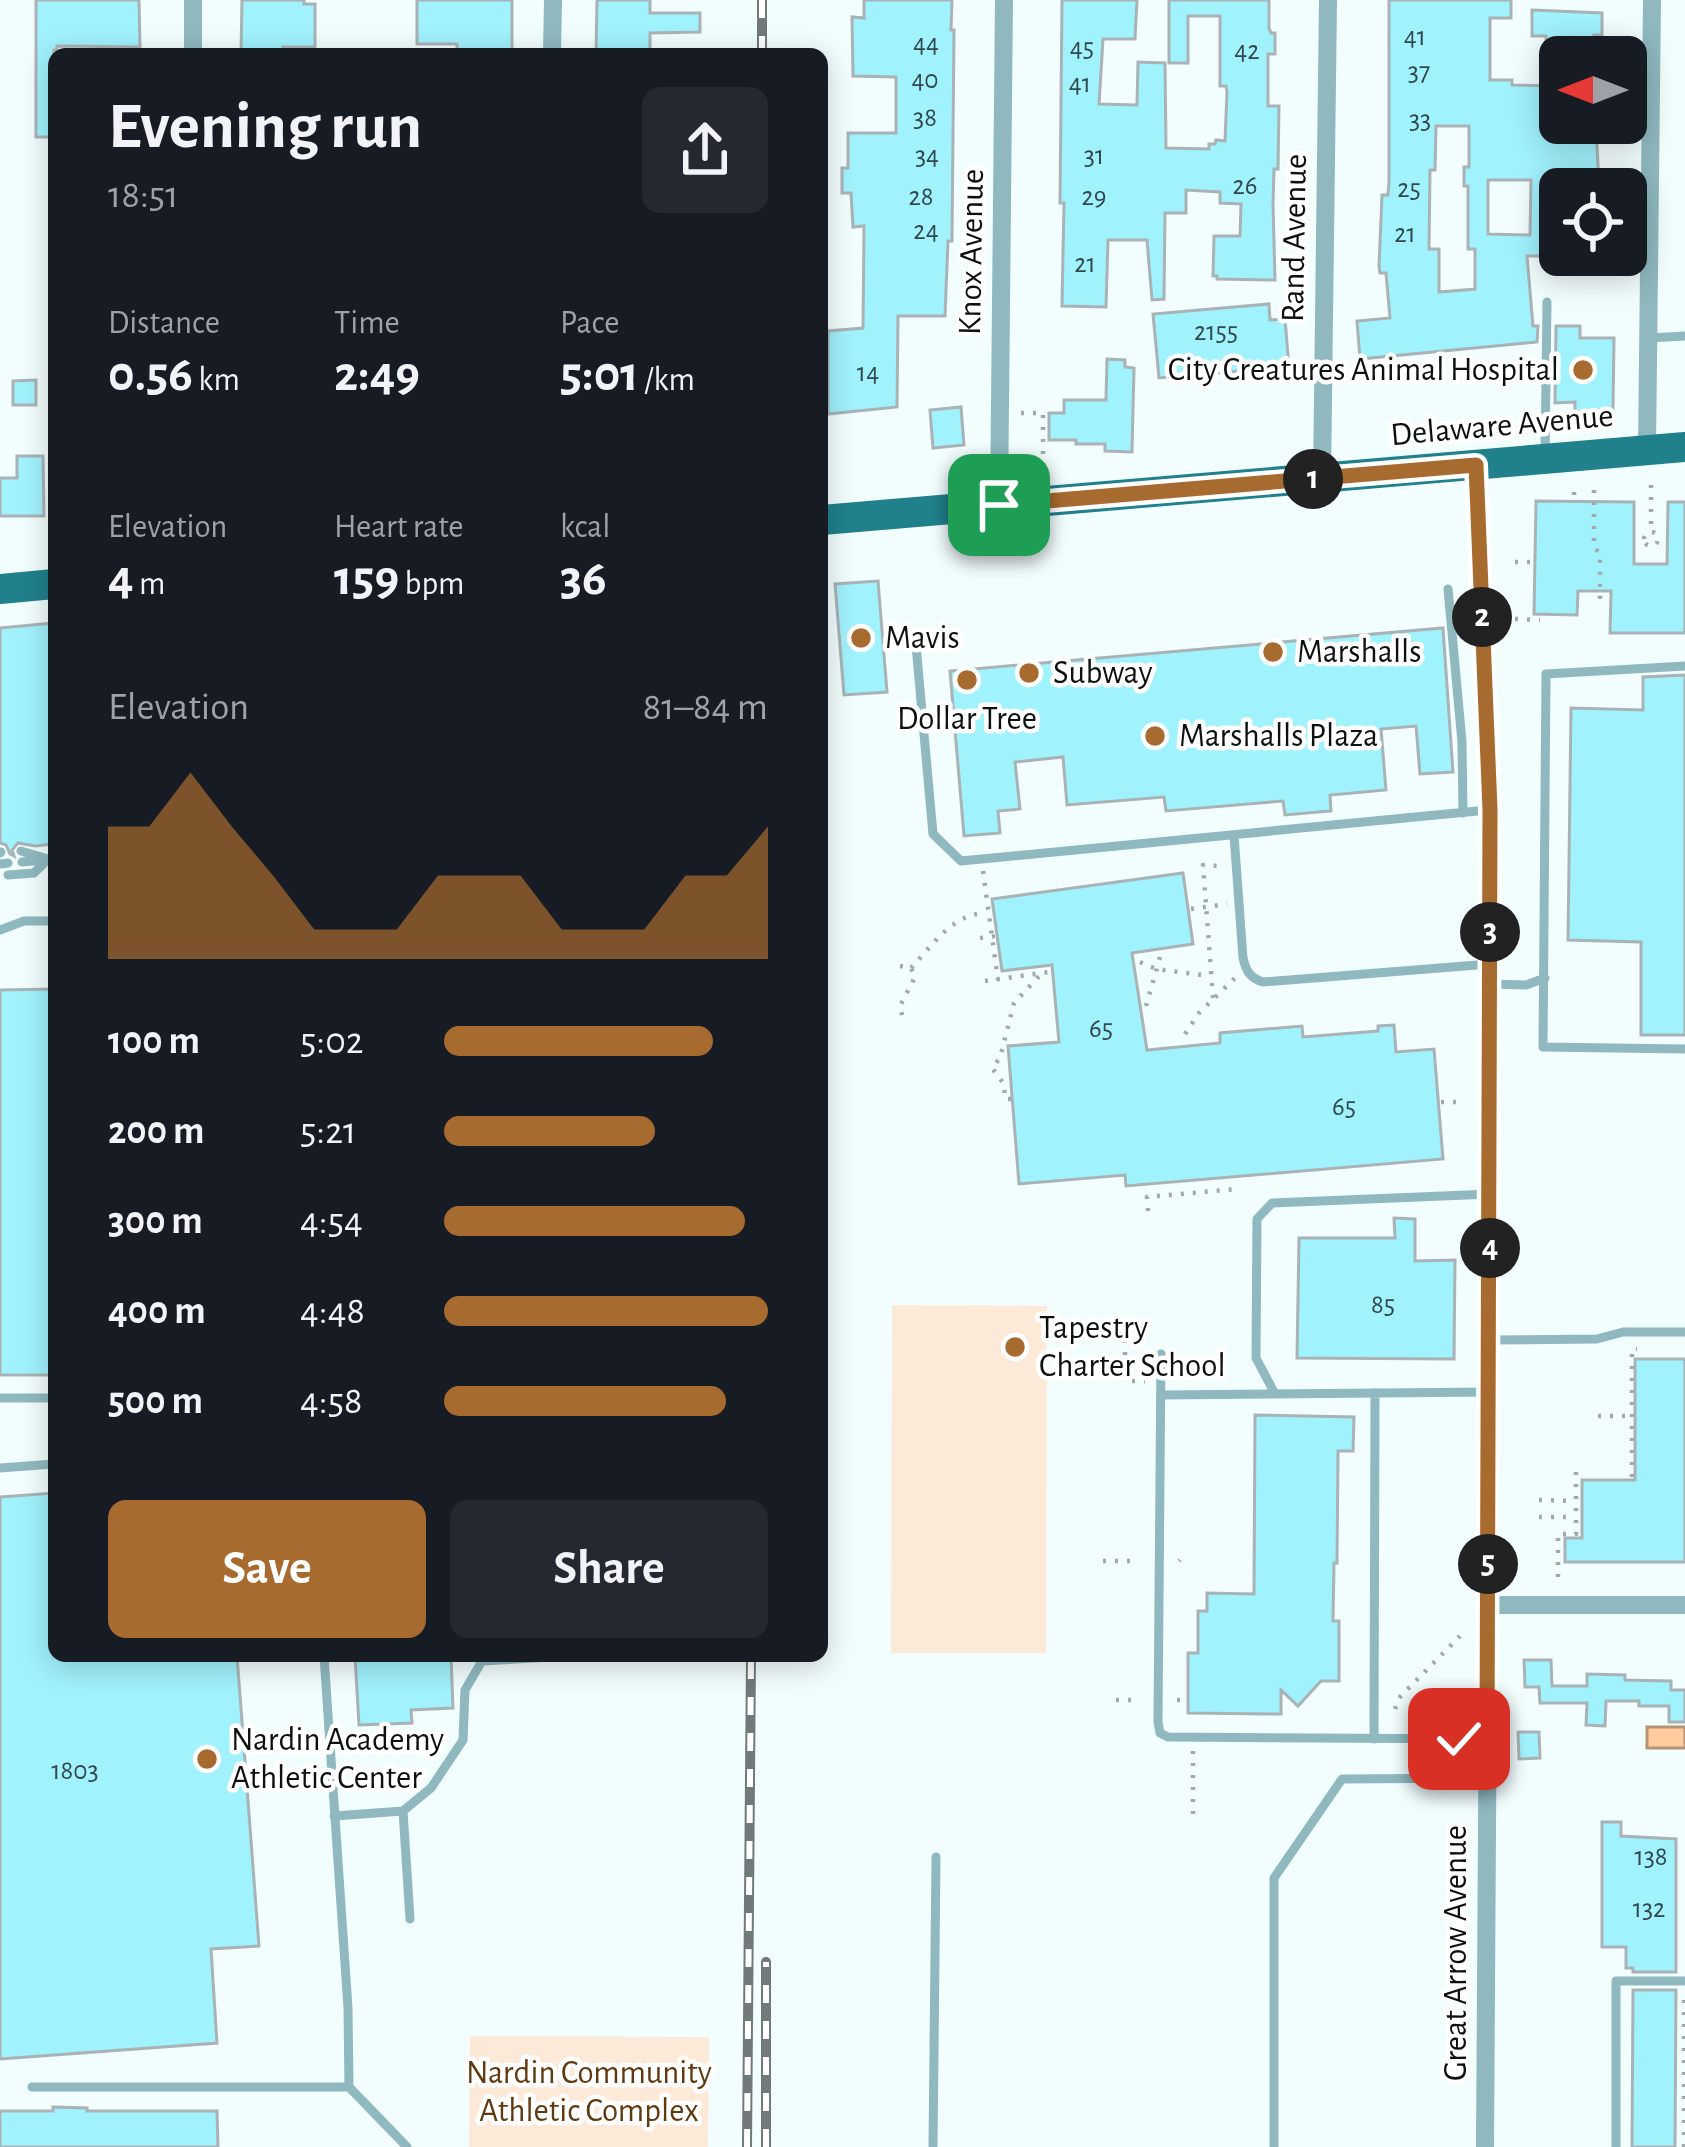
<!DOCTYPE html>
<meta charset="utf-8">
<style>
body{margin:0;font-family:"Alegreya Sans",sans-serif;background:#242831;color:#f1f3f6;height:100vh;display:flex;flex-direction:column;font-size:45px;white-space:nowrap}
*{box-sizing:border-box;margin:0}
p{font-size:39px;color:#9ea1a6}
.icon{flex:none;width:66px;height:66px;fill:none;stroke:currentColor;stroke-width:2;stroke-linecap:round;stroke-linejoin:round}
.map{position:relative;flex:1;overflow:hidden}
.side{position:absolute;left:48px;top:48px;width:780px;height:1614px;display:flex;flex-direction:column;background:#171b24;border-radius:18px;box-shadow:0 6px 30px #0003}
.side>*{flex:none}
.needle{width:78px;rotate:270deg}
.buttons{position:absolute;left:1539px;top:36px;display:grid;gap:24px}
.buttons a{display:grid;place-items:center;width:108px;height:108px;border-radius:18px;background:#171b24;box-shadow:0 6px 30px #0003;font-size:60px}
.pin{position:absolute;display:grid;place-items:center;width:102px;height:102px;color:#fff;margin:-51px;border-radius:24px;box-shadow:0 6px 18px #0006}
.km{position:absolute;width:60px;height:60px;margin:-30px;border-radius:50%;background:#222;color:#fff;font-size:33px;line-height:60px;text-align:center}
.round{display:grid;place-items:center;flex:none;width:126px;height:126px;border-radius:18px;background:#242831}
.summary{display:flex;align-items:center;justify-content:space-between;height:204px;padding:0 60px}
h1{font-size:66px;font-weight:700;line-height:90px}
.figures{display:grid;grid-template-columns:repeat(3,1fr);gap:18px;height:204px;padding:12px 60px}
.figures div{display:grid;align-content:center}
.figures b{font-size:51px;font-weight:700}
.figures small{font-size:33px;font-weight:400}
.figures p{font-size:33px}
.chart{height:336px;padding:24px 60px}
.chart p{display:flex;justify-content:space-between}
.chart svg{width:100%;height:216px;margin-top:12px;fill:#a86b2f;opacity:.7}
.cta{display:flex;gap:24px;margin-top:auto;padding:24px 60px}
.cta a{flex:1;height:138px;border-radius:18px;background:#a86b2f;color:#fff;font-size:48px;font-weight:700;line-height:138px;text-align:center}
.cta a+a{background:#242831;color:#f1f3f6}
ul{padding:0 60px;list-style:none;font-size:39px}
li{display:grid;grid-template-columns:192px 144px 1fr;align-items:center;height:90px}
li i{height:30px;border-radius:15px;background:#a86b2f}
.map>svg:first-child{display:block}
.green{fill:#fde9d8}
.water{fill:#fecb9f;stroke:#b69374;stroke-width:3}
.building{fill:#a0f2fd;stroke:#a9b3b5;stroke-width:3;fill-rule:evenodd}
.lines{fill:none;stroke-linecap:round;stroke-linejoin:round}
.path{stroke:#a1a9aa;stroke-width:4.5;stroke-dasharray:3 9;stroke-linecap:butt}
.lane{stroke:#8fb9bf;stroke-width:9}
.street{stroke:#8fb9bf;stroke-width:18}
.primary{stroke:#20808c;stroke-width:30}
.rail-casing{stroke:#72797a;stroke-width:10}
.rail{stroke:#fff;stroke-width:6;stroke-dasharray:18;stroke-linecap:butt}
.route-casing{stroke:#fff;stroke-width:24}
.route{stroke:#a86b2f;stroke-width:15}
.poi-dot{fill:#a86b2f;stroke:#fff;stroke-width:4.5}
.labels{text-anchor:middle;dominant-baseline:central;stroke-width:9;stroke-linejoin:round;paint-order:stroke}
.number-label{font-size:27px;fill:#32484c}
.street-label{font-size:33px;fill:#0d1011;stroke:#fff}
.poi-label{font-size:33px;fill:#0d1011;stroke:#fff;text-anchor:start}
.park-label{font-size:33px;fill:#61390f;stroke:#fff}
</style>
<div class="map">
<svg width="1685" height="2147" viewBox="0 0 1685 2147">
<rect width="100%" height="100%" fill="#f2fdfe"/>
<path class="green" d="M 892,1305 L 1047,1306 L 1046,1653 L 891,1653 Z
M 470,2036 L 709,2037 L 708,2147 L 469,2147 Z"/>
<path class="water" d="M 1647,1727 L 1685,1727 L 1685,1748 L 1647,1748 Z"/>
<path class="building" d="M 36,0 L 139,0 L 140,47 L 57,46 L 57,50 L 54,50 L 54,137 L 36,137 Z
M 242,0 L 304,0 L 304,4 L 315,4 L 315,47 L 283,47 L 283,54 L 241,54 Z
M 417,0 L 512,0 L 512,54 L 457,54 L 457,44 L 417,44 Z
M 597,0 L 650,0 L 650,13 L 700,13 L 700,32 L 650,33 L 650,54 L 596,54 Z
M 864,0 L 952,0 L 951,30 L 954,30 L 952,241 L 948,241 L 945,316 L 898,316 L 897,407 L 828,414 L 828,331 L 863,328 L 864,226 L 853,227 L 851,193 L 842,193 L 842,168 L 848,168 L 848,133 L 896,133 L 896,77 L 853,76 L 852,17 L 864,18 Z
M 1062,0 L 1137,0 L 1135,39 L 1103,39 L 1099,104 L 1137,105 L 1138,62 L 1165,63 L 1166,148 L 1209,149 L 1209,144 L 1215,144 L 1216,140 L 1225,141 L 1227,92 L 1226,86 L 1220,86 L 1220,16 L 1188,16 L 1188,63 L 1169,63 L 1169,0 L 1269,0 L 1269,28 L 1271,33 L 1275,33 L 1275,54 L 1268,54 L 1268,106 L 1279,106 L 1278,169 L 1274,169 L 1273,204 L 1275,280 L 1217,279 L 1217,276 L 1213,276 L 1214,236 L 1240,236 L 1241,204 L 1220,203 L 1220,192 L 1186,190 L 1186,213 L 1165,213 L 1164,299 L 1152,300 L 1147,240 L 1108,240 L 1106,307 L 1062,306 L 1064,203 L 1060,203 Z
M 1389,0 L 1511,0 L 1511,18 L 1490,18 L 1490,80 L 1512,80 L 1512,85 L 1560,86 L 1560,123 L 1593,123 L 1596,125 L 1599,185 L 1560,186 L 1560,256 L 1527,256 L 1533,326 L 1538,326 L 1537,342 L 1360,359 L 1357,321 L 1390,318 L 1386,273 L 1380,273 L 1379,266 L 1382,195 L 1388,195 L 1389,182 ZM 1436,126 L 1469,126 L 1469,167 L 1464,167 L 1464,186 L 1468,186 L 1468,249 L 1475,249 L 1475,289 L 1439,292 L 1439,249 L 1429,249 L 1430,170 L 1435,170 ZM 1488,180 L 1531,180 L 1530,235 L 1488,234 Z
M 1532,10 L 1602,13 L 1602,35 L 1594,35 L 1594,57 L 1546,57 L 1546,36 L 1532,36 Z
M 1269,304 L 1270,320 L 1285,319 L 1289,367 L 1159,378 L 1153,314 Z
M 1556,326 L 1580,326 L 1580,338 L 1614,338 L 1613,409 L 1575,412 L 1575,402 L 1555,403 Z
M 1107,359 L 1125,360 L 1125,367 L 1134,368 L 1132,452 L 1105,451 L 1105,444 L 1076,444 L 1076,440 L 1049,440 L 1049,413 L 1064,413 L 1064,400 L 1106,400 Z
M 36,380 L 36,405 L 13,405 L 13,381 Z
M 961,407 L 964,445 L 933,448 L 930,410 Z
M 17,456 L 43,456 L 44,516 L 0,516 L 0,478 L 17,478 Z
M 1536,501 L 1634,502 L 1634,564 L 1667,564 L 1668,502 L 1685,502 L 1685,633 L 1610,633 L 1611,591 L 1578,591 L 1577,615 L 1534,614 Z
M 878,581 L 887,692 L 844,695 L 835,584 Z
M 54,623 L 54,844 L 35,846 L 18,843 L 12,850 L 14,856 L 10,854 L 6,845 L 0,843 L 0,628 Z
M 1443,628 L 1453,772 L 1420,774 L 1416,726 L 1381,729 L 1386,790 L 1330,795 L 1331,811 L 1285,815 L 1283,801 L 1166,811 L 1164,797 L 1067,805 L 1063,757 L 1015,762 L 1020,809 L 998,811 L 1000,833 L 964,836 L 950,671 Z
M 1685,675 L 1685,1035 L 1641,1035 L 1641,942 L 1568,940 L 1571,708 L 1643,710 L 1643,677 Z
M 1183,873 L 1193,944 L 1132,953 L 1147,1050 L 1220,1043 L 1220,1033 L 1302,1026 L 1303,1037 L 1378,1031 L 1378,1026 L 1394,1025 L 1396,1052 L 1434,1049 L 1443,1159 L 1126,1186 L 1125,1175 L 1019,1184 L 1008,1046 L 1059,1042 L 1052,965 L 1002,971 L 992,899 Z
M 54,989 L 54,1375 L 0,1375 L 0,990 Z
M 1394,1218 L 1415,1219 L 1415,1261 L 1455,1260 L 1454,1359 L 1297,1358 L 1299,1238 L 1395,1238 Z
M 1635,1359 L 1685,1359 L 1685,1562 L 1565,1562 L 1565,1538 L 1582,1538 L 1582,1480 L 1635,1480 Z
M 1255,1415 L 1354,1417 L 1353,1451 L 1338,1451 L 1337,1563 L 1334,1563 L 1333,1621 L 1339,1621 L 1339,1681 L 1321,1681 L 1298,1706 L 1281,1690 L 1281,1714 L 1188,1713 L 1188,1653 L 1198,1653 L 1198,1611 L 1207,1611 L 1207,1593 L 1254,1594 Z
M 54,1493 L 54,1656 L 237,1656 L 259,1946 L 211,1949 L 217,2043 L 0,2059 L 0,1497 Z
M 355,1656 L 451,1656 L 453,1708 L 411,1710 L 412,1723 L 359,1725 Z
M 1524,1660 L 1551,1660 L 1552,1686 L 1587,1686 L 1587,1674 L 1625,1675 L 1625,1680 L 1671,1681 L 1671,1690 L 1685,1690 L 1685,1722 L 1669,1722 L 1669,1706 L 1639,1706 L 1639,1701 L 1606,1701 L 1605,1726 L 1586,1725 L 1587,1703 L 1540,1703 L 1539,1687 L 1525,1687 Z
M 1518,1732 L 1539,1732 L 1540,1758 L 1519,1759 Z
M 1602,1822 L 1621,1822 L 1621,1836 L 1676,1839 L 1676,1972 L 1633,1972 L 1633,1968 L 1626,1968 L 1626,1947 L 1602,1947 Z
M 1633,1990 L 1676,1990 L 1675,2147 L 1632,2147 Z
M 53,2107 L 87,2108 L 87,2111 L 217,2111 L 218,2147 L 0,2147 L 0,2111 L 53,2111 Z"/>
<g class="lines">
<path class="path" d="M 1021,413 L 1043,413 L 1043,464
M 1651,485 L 1651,532
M 1594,490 L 1594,547 L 1600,554 L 1600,605
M 1574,492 L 1574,499
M1644 539a7 7 0 1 1 14 0a7 7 0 1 1-14 0Z
M 1515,562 L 1532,562
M 1515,619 L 1540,620
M 983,871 L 998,980
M 1191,909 L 1227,904
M 980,938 L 996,936
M 1140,962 L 1156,969 L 1210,976
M 900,966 L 911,968 L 915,977 L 900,1006 L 904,1023
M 911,968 C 930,948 949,919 977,914
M 985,981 L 1049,972
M 1213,998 L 1203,865 L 1220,866
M 1146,1006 L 1160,957
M 1185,1034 L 1199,1013 L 1237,976
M 1011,1099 L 1005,1099 L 1004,1084 L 992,1068 L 1000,1058 L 1014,1003 L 1042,973
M 1441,1102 L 1462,1102
M 1148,1211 L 1147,1197 L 1236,1189
M 1125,1340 L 1125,1381 L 1145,1381
M 1598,1416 L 1632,1416
M 1632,1477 L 1632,1349 L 1637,1349
M 1539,1500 L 1575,1501
M 1539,1517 L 1575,1517
M 1103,1561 L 1130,1561
M 1179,1561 L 1180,1560
M 1558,1577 L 1558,1534 L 1576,1534 L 1576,1469
M 1116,1700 L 1131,1700
M 1177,1700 L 1185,1700
M 1395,1709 L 1399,1698 L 1460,1636
M 1193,1751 L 1193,1816
M 1684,2147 L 1684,1997"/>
<path class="lane" d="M 1648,338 L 1685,336
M 1545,453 L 1547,302
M 1448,589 L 1462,742 L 1463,813
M 915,634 L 933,834 L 961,861 L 1488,810
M 1685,666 L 1546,674 L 1543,1047 L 1685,1049
M 1234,835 L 1243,958 C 1246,971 1250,978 1263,982 L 1490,964
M 0,853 L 1,852
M 22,862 L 54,859
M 0,864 L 8,863
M 8,875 L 34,873 L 48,859 L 21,851
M 0,930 L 24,921 L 54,921
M 1491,984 L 1526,985 L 1545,978
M 1490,1340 L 1597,1339 L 1623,1332 L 1685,1332
M 1161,1354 L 1158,1722 L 1160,1733 L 1168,1737 L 1487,1739
M 1275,1394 L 1256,1358 L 1257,1219 L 1272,1203 L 1491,1194
M 1161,1395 L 1489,1392
M 0,1398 L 54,1398
M 0,1468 L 54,1464
M 482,1661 L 570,1656
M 1374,1739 L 1375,1393
M 403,1811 L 410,1919
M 334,1816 L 403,1811 L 431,1788 L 463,1740 L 465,1690 L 482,1661 L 482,1656
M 32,2087 L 349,2087 L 348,2008 L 324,1656
M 349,2087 L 407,2147
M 933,2147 L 936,1857
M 1274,2147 L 1274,1878 L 1342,1779 L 1487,1778
M 1616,2147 L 1616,1981 L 1685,1981"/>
<path class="street" d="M 193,54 L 193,0
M 552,54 L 553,0
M 1647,450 L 1652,0
M 1476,465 L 1490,810 L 1491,1194 L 1485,2147
M 1322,478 L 1328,0
M 999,505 L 1004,0
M 1488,1605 L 1685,1605"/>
<path class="primary" d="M 822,520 L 1685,447
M 0,589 L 54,584"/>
<defs>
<path id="rail" d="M 762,54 L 762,0
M 747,2147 L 751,1656
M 766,2147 L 766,1962"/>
</defs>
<use href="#rail" class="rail-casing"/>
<use href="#rail" class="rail"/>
</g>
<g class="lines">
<defs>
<path id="route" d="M 999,505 L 1476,465 L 1490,810 L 1487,1739 L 1459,1739"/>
</defs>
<use href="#route" class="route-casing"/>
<use href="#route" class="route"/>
</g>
<g class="poi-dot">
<circle cx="1583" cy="370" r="12"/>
<circle cx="861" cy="638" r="12"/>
<circle cx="1273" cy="652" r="12"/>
<circle cx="1029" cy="673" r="12"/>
<circle cx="967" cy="680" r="12"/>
<circle cx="1155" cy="736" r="12"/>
<circle cx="1015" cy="1347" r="12"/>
<circle cx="207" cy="1759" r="12"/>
</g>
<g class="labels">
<g class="number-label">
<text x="1415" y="36">41</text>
<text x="926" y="43">44</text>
<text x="1082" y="47">45</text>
<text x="1247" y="50">42</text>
<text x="1419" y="71">37</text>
<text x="925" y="79">40</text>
<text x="1080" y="83">41</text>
<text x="925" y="117">38</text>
<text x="1420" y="119">33</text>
<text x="927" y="155">34</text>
<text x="1094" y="155">31</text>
<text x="1245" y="185">26</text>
<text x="1409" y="188">25</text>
<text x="921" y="196">28</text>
<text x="1094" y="196">29</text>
<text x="926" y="230">24</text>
<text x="1405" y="233">21</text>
<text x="1085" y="263">21</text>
<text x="1216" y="331">2155</text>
<text x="868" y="372">14</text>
<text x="1101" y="1028">65</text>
<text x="1344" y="1106">65</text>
<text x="1383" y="1304">85</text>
<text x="75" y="1770">1803</text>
<text x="1651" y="1856">138</text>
<text x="1649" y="1908">132</text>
</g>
<g class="street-label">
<text transform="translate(1295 238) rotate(-89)">Rand Avenue</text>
<text transform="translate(972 252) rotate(-89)">Knox Avenue</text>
<text transform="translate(1502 426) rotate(-5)">Delaware Avenue</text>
<text transform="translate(1456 1953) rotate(-90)">Great Arrow Avenue</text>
</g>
<g class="poi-label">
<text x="1559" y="370" text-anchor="end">City Creatures Animal Hospital</text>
<text x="885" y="638">Mavis</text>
<text x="1297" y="652">Marshalls</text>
<text x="1053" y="673">Subway</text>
<text x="967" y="719" text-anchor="middle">Dollar Tree</text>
<text x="1179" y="736">Marshalls Plaza</text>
<text x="1039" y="1328">Tapestry<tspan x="1039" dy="38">Charter School</tspan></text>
<text x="231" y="1740">Nardin Academy<tspan x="231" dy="38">Athletic Center</tspan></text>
</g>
<g class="park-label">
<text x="589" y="2073">Nardin Community<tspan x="589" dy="38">Athletic Complex</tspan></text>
</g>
</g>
</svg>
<div class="buttons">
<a><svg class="needle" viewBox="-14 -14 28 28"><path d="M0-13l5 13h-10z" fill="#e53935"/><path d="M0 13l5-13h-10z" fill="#9ea1a6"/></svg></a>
<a><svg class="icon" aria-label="locate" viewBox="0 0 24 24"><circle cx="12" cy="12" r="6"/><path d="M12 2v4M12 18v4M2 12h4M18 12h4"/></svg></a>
</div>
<div class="pin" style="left:999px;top:505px;background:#1e9e55"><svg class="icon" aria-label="arrive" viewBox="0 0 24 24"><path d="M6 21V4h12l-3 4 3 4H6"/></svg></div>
<div class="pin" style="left:1459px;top:1739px;background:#d93025"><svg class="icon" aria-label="check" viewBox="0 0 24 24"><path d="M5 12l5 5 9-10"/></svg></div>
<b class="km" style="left:1313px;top:479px">1</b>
<b class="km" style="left:1482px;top:617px">2</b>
<b class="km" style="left:1490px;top:932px">3</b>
<b class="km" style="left:1490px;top:1248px">4</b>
<b class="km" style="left:1488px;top:1564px">5</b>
<section class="side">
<div class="summary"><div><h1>Evening run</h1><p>18:51</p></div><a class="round"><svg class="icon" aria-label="share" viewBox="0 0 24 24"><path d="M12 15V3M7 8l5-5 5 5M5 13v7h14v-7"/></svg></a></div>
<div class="figures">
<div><p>Distance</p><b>0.56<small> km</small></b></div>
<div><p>Time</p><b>2:49</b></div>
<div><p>Pace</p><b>5:01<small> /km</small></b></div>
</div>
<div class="figures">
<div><p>Elevation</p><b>4<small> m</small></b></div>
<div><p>Heart rate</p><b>159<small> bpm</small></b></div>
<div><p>kcal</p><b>36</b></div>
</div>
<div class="chart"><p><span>Elevation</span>81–84 m</p>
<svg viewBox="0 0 160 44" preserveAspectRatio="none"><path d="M0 44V17L10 17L20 6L30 17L40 27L50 38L60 38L70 38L80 27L90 27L100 27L110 38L120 38L130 38L140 27L150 27L160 17V44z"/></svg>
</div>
<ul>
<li><b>100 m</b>5:02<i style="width:83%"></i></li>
<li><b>200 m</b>5:21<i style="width:65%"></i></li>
<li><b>300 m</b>4:54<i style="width:93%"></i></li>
<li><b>400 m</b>4:48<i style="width:100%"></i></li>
<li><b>500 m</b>4:58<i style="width:87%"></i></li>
</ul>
<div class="cta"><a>Save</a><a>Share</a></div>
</section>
</div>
